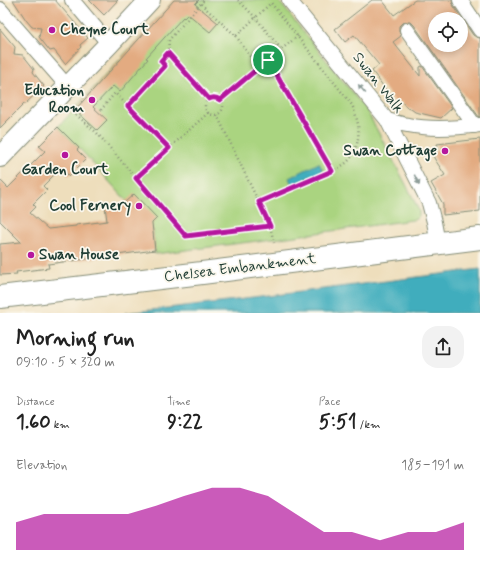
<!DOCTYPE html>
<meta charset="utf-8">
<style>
body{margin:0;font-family:Mynerve,sans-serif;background:#f2f2f2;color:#222;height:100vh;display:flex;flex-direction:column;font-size:15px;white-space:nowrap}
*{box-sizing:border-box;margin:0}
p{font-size:13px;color:#767676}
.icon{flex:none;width:22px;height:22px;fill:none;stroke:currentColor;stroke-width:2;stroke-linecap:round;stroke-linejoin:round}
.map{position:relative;height:313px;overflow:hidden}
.details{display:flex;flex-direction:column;background:#fff;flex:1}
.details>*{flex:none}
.tools{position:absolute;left:428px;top:12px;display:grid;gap:8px}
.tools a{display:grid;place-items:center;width:40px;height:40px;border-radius:50%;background:#fff;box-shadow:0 2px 10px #0003;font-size:20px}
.pin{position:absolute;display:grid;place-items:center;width:34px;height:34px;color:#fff;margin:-17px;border:2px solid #fff;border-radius:50%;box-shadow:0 1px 4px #0007}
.round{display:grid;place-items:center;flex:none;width:42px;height:42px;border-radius:16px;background:#f2f2f2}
.headline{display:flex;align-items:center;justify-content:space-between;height:68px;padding:0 16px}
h1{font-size:22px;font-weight:700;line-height:30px}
.stats{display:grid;grid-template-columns:repeat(3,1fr);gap:6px;height:68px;padding:4px 16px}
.stats div{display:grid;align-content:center}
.stats b{font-size:20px;font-weight:700}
.stats small{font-size:11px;font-weight:400}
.stats p{font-size:11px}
.chart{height:112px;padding:8px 16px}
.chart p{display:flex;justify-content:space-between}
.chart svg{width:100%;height:72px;margin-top:4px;fill:#b5179e;opacity:.7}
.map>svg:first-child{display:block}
.green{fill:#aad480;stroke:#64885a}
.water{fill:#3fadbd;stroke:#2f7578}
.building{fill:#e3ab81;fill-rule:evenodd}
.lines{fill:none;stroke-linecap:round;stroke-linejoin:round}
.street-casing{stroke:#868e78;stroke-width:16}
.secondary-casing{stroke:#868e78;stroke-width:22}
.highway-casing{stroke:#868e78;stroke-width:24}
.path{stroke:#868e78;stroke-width:2.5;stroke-dasharray:1 3;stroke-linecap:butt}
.street{stroke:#fff;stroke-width:14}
.secondary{stroke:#fff;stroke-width:20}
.highway{stroke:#fff;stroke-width:22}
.oneway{fill:#8f9e9a}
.route-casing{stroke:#fff;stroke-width:8}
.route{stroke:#b5179e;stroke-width:5}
.poi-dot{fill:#b5179e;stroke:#fbf7ec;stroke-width:1.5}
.labels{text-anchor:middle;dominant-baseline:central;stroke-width:3.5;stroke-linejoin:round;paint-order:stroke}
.poi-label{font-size:15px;font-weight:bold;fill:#1f3d34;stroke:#fbf7ec;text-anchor:end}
.street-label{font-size:15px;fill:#1f3d34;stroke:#fbf7ec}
</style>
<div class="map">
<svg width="480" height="313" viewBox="0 0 480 313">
<rect width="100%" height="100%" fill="#fbf7ec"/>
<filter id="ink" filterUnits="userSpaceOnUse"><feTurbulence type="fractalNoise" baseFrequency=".025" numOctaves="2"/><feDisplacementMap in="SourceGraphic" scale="8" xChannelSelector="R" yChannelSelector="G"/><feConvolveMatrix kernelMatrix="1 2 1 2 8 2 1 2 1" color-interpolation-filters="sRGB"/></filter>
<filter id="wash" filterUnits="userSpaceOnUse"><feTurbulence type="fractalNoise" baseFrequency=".012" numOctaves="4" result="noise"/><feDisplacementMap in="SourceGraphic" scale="16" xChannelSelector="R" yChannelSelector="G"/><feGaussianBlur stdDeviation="0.9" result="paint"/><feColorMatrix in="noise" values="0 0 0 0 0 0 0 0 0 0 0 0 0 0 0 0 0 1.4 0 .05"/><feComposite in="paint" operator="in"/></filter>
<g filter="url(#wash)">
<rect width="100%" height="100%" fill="#eedebc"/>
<path class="green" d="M 174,0 L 278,0 L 367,111 L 411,194 L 419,211 L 419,215 L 418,217 L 416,219 L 412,220 L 273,239 L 155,254 L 153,230 L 79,148 L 58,127 Z"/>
<path class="water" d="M 319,163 L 323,171 L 292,185 L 289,178 Z
M 480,269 L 480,313 L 125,313 L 253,298 Z"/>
<g id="blocks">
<path class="building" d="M 13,0 L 55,0 L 88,38 L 80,45 L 81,47 L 65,64 L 54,50 L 50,51 L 39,37 L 41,28 L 32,27 L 26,20 Z
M 89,0 L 118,0 L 104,15 Z
M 174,0 L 199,0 L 195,4 L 218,23 L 210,32 L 188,14 L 184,18 L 183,17 L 146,58 L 148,59 L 120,92 L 113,86 L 93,107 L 107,120 L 97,130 L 75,110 Z
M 372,0 L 382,0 L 394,15 L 415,0 L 452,0 L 453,5 L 473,35 L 476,37 L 480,38 L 480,117 L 479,117 L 414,25 L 411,22 L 407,22 L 402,23 L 399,26 L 399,31 L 401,36 L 393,42 L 420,76 L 420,67 L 422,66 L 452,108 L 441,118 L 415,112 L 411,109 L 407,108 L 402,102 L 395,102 L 372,71 L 379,65 L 354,35 L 345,42 L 335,29 ZM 435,19 L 461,19 L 461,45 L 435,45 Z
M 0,29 L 15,47 L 14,54 L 23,55 L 34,69 L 33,72 L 44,86 L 25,104 L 24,104 L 0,128 Z
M 58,127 L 79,148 L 77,150 L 86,159 L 69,176 L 61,168 L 43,186 L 47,190 L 33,204 L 36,207 L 30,213 L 48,229 L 76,226 L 76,225 L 107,221 L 105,206 L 124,203 L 134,194 L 157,218 L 152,223 L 155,250 L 48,264 L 49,268 L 16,272 L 17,274 L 0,275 L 0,244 L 21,242 L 0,221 L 0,180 L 8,188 L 45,151 L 39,146 Z
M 480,139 L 480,211 L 443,215 L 443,204 L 431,183 L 445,175 L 434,158 L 433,153 L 438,149 L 437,144 Z"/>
</g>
</g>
<g filter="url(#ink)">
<use href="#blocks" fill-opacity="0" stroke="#868e78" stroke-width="1"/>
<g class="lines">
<defs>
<path id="street" d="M 72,0 L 109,44
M 289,0 L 387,120 L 429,203 L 434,222 L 438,243
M 460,0 L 480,30
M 0,9 L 68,87
M 407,30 L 475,126
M 387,120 C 394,122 401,124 408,125 C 431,130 457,128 480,125"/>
<path id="secondary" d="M 0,157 L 109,44 L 150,0"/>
<path id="highway" d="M 0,297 L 202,273 L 480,238"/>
</defs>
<use href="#street" class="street-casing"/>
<use href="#secondary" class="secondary-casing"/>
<use href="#highway" class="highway-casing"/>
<path class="path" d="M 238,0 L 255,17 L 281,49
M 201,4 L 236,36 L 271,3 L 352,105 C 354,110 356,115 357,120 C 361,134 357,157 343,165 C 340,167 336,169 332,171
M 236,36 L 258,68
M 168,53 L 169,40 L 204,0
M205 106a9 9 0 1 1 18 0a9 9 0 1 1-18 0Z
M 220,100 L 299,35
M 128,106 L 169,148
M 101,110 L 115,93 L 128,106 L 165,66 L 161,61 L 168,53 L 209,99
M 73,112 L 97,133 L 136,178
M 208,113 L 136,178 L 186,236 L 270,226
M 217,115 L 270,226 L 274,243
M 259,202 L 332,171 L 268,60"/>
<use href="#street" class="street"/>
<use href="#secondary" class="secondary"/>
<use href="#highway" class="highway"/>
</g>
<defs><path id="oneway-solid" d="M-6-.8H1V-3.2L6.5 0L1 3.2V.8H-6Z"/></defs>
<g class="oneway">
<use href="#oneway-solid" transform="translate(362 89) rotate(-130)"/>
<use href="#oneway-solid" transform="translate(417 180) rotate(63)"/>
</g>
</g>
<g class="lines" filter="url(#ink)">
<defs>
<path id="route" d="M 168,53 L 209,99 C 213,97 216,97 220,100 L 268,60 L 332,171 L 259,202 L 270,226 L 186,236 L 136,178 L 169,148 L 128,106 L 165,66 L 161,61 Z"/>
</defs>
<use href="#route" class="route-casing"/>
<use href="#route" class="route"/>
</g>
<g class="poi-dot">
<circle cx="52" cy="30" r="4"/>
<circle cx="92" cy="100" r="4"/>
<circle cx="445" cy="151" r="4"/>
<circle cx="65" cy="155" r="4"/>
<circle cx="139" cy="206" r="4"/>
<circle cx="31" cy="255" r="4"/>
</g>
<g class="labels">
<g class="poi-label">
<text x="60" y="30" text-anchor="start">Cheyne Court</text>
<text x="84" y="91">Education<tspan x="84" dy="17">Room</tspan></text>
<text x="437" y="151">Swan Cottage</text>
<text x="65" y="170" text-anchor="middle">Garden Court</text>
<text x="131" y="206">Cool Fernery</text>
<text x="39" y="255" text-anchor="start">Swan House</text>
</g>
<g class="street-label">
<text transform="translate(378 83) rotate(52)">Swan Walk</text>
<text transform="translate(240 268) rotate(-7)">Chelsea Embankment</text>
</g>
</g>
</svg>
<div class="tools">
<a><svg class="icon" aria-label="locate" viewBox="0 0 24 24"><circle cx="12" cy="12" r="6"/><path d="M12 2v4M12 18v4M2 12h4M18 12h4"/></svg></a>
</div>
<div class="pin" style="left:268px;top:60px;background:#1e9e55"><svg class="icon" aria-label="arrive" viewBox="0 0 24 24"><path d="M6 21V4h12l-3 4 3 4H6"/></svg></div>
</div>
<section class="details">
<div class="headline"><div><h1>Morning run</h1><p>09:10 · 5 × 320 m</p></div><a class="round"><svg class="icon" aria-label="share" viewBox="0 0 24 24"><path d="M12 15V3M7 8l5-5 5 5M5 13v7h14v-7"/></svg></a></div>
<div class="stats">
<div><p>Distance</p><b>1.60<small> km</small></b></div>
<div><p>Time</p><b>9:22</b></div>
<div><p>Pace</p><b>5:51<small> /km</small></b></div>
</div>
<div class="chart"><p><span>Elevation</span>185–191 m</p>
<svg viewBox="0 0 160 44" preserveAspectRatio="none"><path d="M0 44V27L10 22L20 22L30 22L40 22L50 17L60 11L70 6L80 6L90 11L100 22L110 33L120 33L130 38L140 33L150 33L160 27V44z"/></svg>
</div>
</section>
